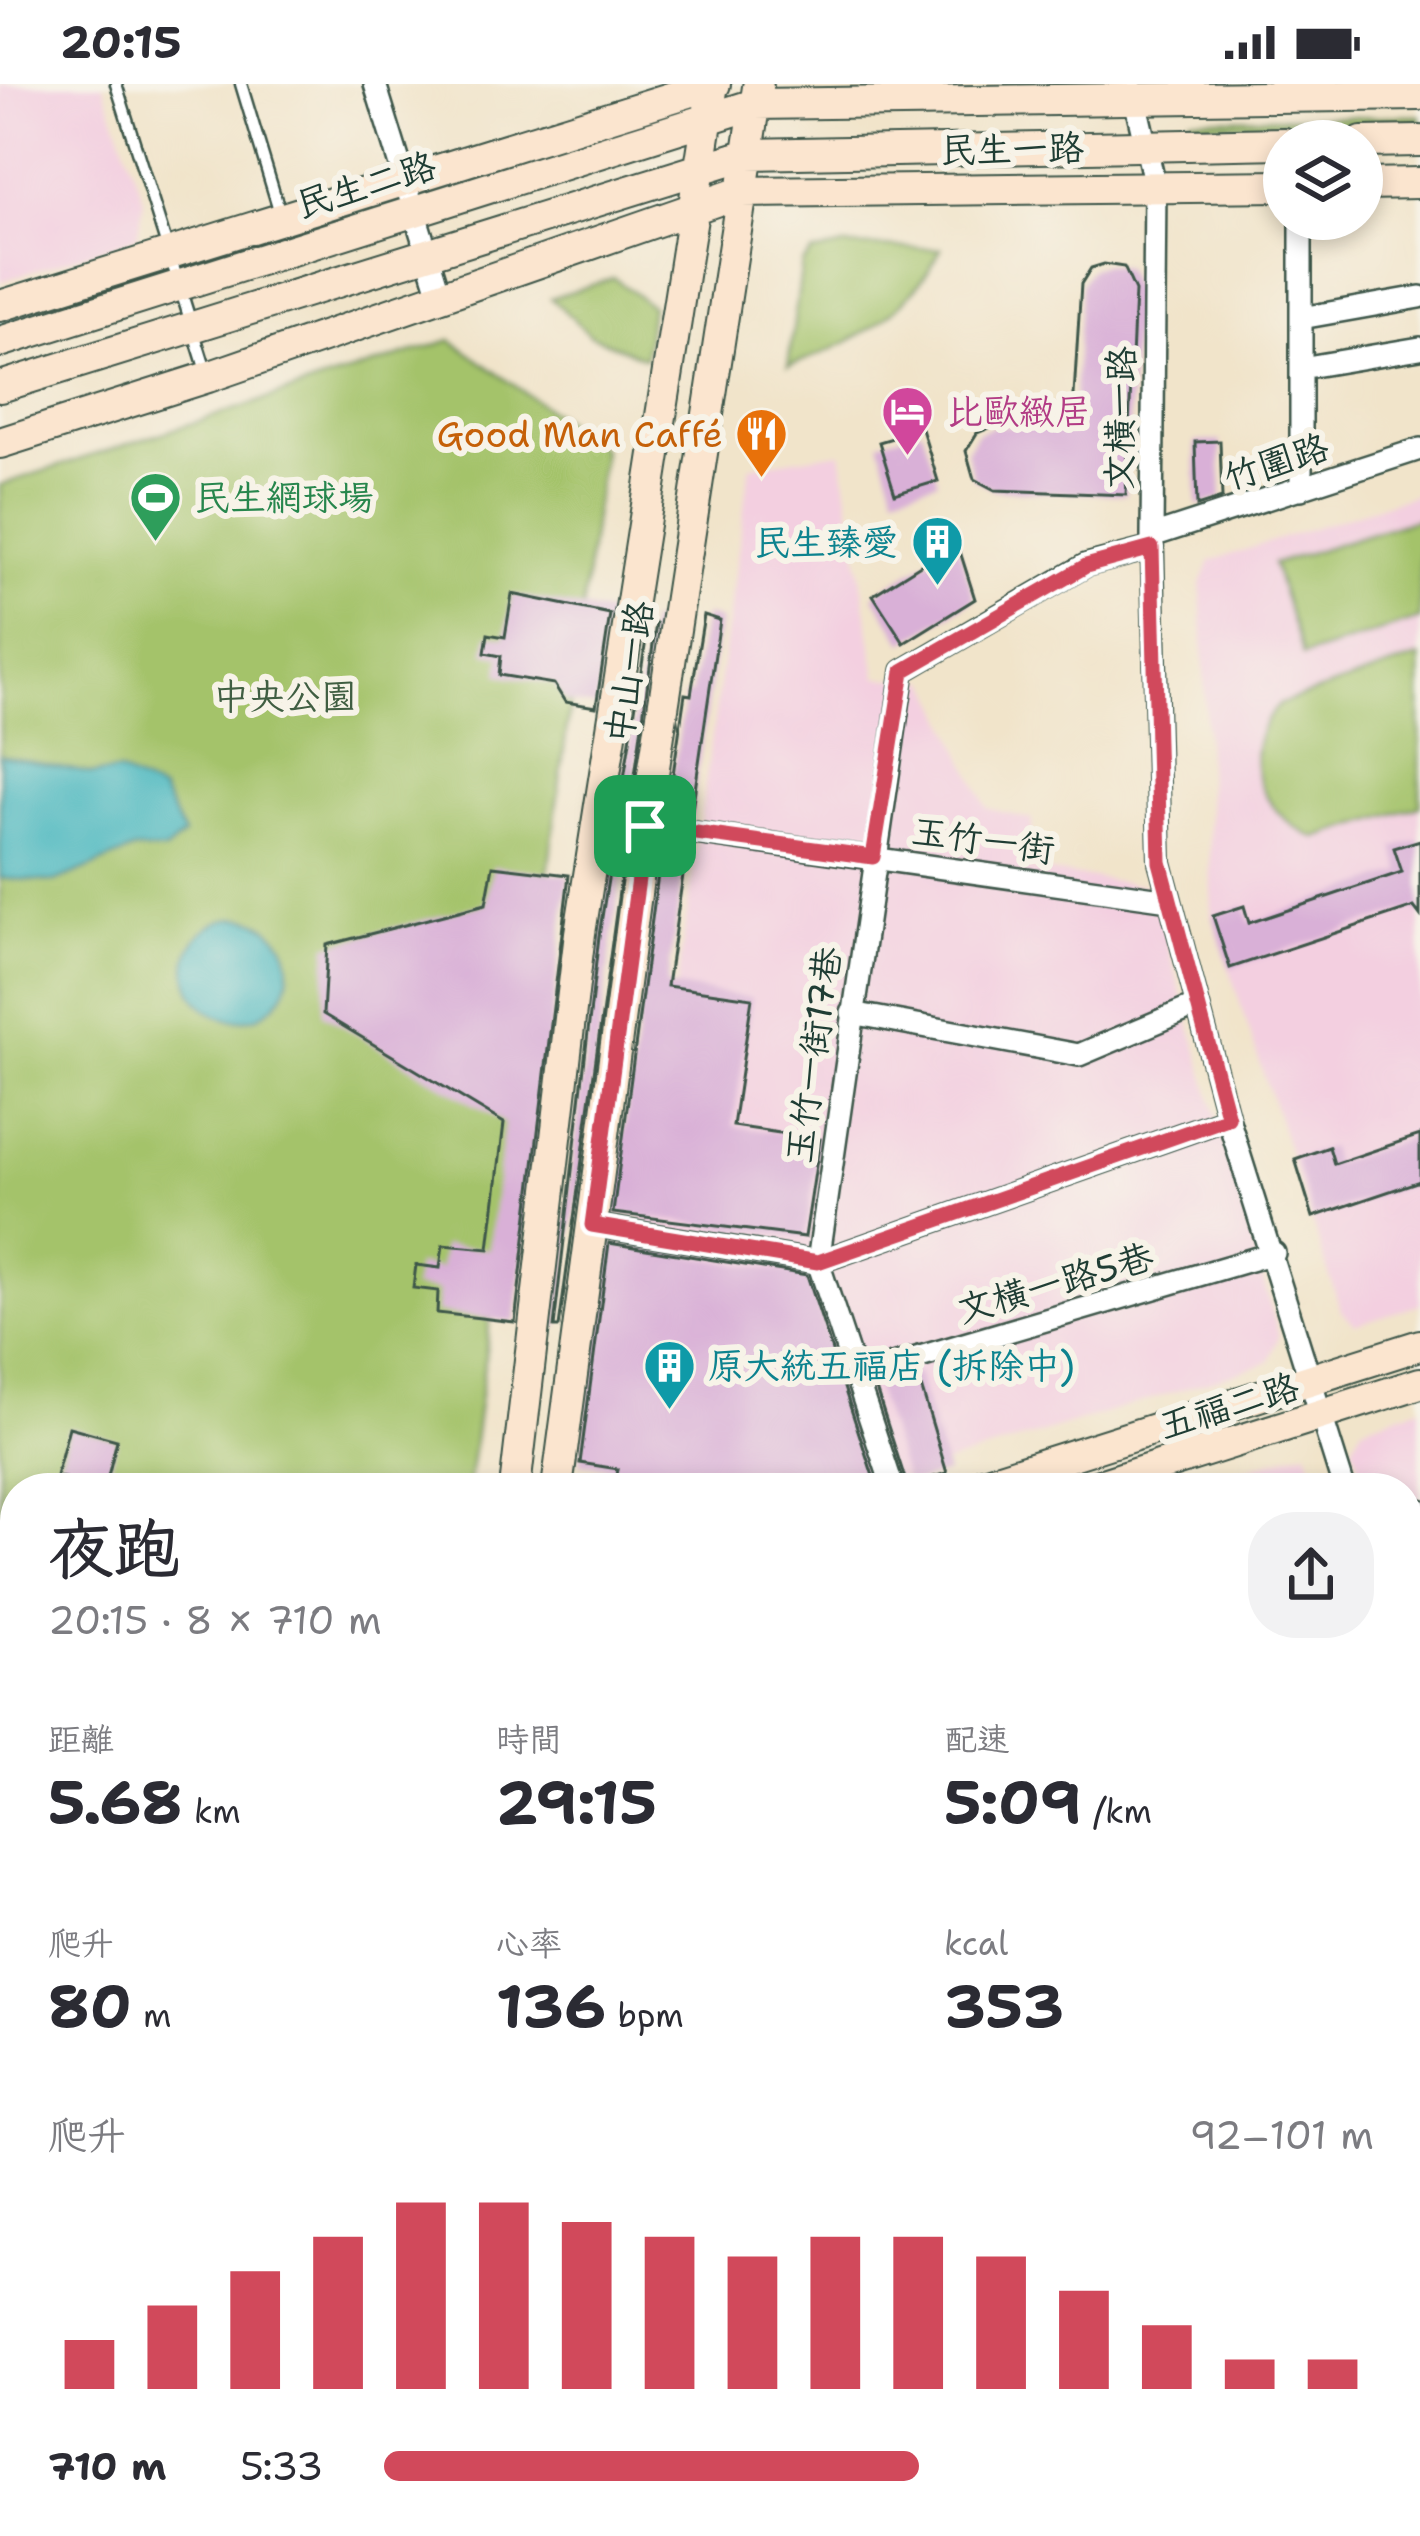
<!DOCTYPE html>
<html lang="zh-TW">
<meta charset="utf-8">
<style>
body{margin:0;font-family:"Shantell Sans","LXGW WenKai TC",sans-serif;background:#f2f2f3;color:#2b2b33;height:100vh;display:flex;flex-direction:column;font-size:45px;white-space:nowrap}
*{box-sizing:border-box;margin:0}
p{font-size:39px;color:#7c7c81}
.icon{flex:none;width:66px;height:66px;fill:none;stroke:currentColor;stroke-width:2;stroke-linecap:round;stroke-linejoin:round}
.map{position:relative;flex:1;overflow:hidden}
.panel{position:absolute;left:0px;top:1389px;width:1422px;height:1065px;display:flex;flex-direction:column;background:#fff;border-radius:48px 48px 0 0;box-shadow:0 6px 18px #0003}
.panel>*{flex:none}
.tools{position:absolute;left:1263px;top:36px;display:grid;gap:24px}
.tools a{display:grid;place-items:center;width:120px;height:120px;border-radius:50%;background:#fff;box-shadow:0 6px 18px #0003;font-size:60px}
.pin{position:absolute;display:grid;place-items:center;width:102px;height:102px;color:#fff;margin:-51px;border-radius:24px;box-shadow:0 6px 18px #0006}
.round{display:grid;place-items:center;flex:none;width:126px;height:126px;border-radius:48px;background:#f2f2f3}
.headline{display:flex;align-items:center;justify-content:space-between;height:204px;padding:0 48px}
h1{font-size:66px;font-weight:700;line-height:90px}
.stats{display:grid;grid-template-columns:repeat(3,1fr);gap:18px;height:204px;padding:12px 48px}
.stats div{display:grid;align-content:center}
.stats b{font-size:60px;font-weight:700}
.stats small{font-size:33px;font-weight:400}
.stats p{font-size:33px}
.chart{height:336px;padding:24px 48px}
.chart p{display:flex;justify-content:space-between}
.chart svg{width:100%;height:216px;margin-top:12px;stroke:#d1495b;stroke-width:6}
ul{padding:0 48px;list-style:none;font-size:39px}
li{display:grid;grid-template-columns:192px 144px 1fr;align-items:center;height:90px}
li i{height:30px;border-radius:15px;background:#d1495b}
.status{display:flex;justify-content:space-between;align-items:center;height:84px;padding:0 60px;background:#fff;direction:ltr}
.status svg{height:33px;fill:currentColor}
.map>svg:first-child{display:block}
.built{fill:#f3cfe0}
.green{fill:#a4c36b;stroke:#628050;stroke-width:3}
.water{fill:#48b7bf;stroke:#347a7a;stroke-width:3}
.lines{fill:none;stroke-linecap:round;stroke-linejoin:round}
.stream{stroke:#48b7bf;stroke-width:6}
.building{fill:#d9b0d7}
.lane-casing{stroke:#3e564a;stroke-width:15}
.street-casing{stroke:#3e564a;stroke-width:26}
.secondary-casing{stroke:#3e564a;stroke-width:34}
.primary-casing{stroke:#3e564a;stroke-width:40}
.lane{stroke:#fff;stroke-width:10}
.street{stroke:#fff;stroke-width:21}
.secondary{stroke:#fbe5cf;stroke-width:30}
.primary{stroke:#f6be87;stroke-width:36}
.route-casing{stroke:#fff;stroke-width:24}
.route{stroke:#d1495b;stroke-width:15}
.labels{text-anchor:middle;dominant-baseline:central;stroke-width:12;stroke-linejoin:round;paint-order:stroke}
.street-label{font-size:36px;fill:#1f3d34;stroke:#f7f3e8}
.hotel-label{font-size:36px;fill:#b23c85;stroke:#f7f3e8;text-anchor:start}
.food-label{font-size:36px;fill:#c56008;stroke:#f7f3e8;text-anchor:end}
.leisure-label{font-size:36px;fill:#27864d;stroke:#f7f3e8;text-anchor:start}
.culture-label{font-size:36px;fill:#0d838f;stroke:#f7f3e8;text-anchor:end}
.park-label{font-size:36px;fill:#405e42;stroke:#f7f3e8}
</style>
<div class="status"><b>20:15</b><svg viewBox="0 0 49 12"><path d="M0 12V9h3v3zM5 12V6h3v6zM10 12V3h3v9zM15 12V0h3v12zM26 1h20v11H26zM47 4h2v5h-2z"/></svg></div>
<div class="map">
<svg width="1420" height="2452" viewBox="0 0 1420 2452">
<rect width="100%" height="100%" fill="#f7f3e8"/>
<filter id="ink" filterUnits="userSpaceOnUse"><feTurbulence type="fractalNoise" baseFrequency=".00833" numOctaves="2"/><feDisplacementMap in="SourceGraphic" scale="24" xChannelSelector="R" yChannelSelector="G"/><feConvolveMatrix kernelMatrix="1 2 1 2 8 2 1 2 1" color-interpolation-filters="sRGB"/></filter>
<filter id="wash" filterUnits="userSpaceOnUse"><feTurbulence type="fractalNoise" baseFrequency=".004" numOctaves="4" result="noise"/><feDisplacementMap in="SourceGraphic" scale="48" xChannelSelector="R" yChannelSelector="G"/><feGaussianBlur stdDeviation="2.7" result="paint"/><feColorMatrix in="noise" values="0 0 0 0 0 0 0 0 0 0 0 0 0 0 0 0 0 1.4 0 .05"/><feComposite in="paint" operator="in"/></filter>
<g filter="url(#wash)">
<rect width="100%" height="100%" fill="#f1e4ca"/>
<path class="built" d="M 0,0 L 103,0 L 144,116 L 137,153 L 0,198 Z
M 841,368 L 877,593 L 929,597 L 987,724 L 1032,736 L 1029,785 L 1151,802 L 1279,1252 L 1269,1278 L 868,1404 L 606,1404 L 750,382 Z
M 1420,409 L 1420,1220 L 1355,1240 L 1341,1227 L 1212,833 L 1201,499 L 1211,477 Z
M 1420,1323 L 1420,1563 L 1407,1524 L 1407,1404 L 1367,1404 L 1353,1362 L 1363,1342 Z
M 1307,1366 L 1319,1404 L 1185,1404 Z
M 1407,1674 L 1420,1714 L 1420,1870 L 1407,1874 Z
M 15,1808 L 15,1953 L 0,1958 L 0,1813 Z
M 1420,1914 L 1420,2452 L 877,2452 L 873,2439 L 1407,2439 L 1407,1918 Z
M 0,2204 L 15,2258 L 15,2439 L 70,2439 L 75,2452 L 0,2452 Z"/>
<path class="green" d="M 1420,32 L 1420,39 L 1189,40 L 1189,34 Z
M 845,162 L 941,165 C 908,230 855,260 788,282 L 802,180 L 812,169 Z
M 614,194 L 651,222 L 645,274 L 590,251 L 551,214 Z
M 451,256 L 603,365 L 468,1404 L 15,1404 L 15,1652 L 0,1656 L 0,401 Z
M 1420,434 L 1420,535 L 1303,572 L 1273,480 Z
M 1420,573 L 1420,722 L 1316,754 C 1260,731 1232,667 1280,620 Z"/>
<path class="water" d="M 0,671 L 93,690 L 119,688 L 162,708 L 184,751 L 165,767 L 133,766 L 55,798 L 0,794 Z
M187 885a51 51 0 1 1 102 0a51 51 0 1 1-102 0Z"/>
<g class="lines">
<path class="stream" d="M 220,171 L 322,140
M 0,241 L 138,198"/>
</g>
<g id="blocks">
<path class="building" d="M 1104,180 L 1124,183 L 1135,207 L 1126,411 L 995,406 L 974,395 L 966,367 L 977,349 L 994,342 L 1072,343 L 1081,200 L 1091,184 Z
M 922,345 L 938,397 L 895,410 L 879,358 Z
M 1220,357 L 1222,414 L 1197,422 L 1195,358 Z
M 957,458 L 975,515 L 904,559 L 873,511 Z
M 512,510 L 610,530 L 596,623 L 565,618 L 554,600 L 499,591 L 501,572 L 485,569 L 488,550 L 505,553 Z
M 704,531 L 720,536 L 691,733 L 667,730 L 685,610 L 691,611 Z
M 649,537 L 656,539 L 559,1243 L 554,1243 L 599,852 Z
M 1420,756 L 1420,831 L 1414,823 L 1230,884 L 1213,832 L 1244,822 L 1249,839 L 1402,788 L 1394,764 Z
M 662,760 L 687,763 L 667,902 L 752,914 L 733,1042 L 820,1055 L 805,1153 L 613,1129 Z
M 493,782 L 569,791 L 515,1238 L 437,1229 L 438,1207 L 413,1204 L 416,1181 L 440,1184 L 443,1161 L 489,1165 L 504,1039 L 323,930 L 327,861 L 486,820 Z
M 1420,1051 L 1420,1097 L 1313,1133 L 1295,1075 L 1329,1063 L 1334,1080 Z
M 609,1159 L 807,1191 L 875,1398 L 855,1404 L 615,1404 L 618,1385 L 580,1379 Z
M 917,1289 L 947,1389 L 907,1401 L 875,1302 Z
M 69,1343 L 117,1356 L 105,1404 L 56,1392 Z"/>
</g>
</g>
<g filter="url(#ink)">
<use href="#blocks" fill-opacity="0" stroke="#3e564a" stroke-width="3"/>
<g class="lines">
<defs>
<path id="lane" d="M 116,0 L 207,290
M 241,0 L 280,129
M 0,1976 L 15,1968
M 0,2171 L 15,2218
M 87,2439 L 91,2452
M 348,2439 L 352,2452"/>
<path id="street" d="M 375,0 L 440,211
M 1133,7 L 1155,102 L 1152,452 L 1160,778 L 1228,1034 L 1344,1404
M 1301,135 L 1301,405
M 1301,234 L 1420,213
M 1301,284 L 1420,264
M 1152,452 L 1420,365
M 645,742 L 1169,816
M 852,929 L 1079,971 L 1195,922
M 592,1141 L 818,1178 L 1228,1034
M 855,1292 L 1274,1169
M 893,1404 L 818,1178 L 903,587 L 1086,481 L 1152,464
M 1407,1430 L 1420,1426
M 1407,1600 L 1420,1637
M 1407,1758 L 1420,1754
M 2,1762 L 15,1802
M 1407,1915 L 1420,1911
M 1407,2073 L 1420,2069
M 1407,2228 L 1420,2224
M 0,2356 L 15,2351
M 1407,2380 L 1420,2376
M 218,2439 L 222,2452
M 473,2439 L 477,2452
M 994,2439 L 997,2452
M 1116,2439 L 1120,2452
M 1171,2452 L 1213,2439"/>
<path id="secondary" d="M 1362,58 L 1420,57
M 1362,100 L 1420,99
M 0,222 L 715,0
M 0,258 L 755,20 L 1420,11
M 0,303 L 748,70 L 1284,59
M 0,359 L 208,293 L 741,108 L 1284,102
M 515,1404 L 580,849 L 713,0
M 557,1404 L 645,742 L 758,3
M 968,1404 L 1420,1261
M 1090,1404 L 1420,1299"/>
<path id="primary" d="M 0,1718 L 15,1713
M 0,1763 L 15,1758
M 761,2439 L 764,2452
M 805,2439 L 809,2452"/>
</defs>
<use href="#lane" class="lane-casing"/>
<use href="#street" class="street-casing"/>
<use href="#secondary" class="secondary-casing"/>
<use href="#primary" class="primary-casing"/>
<use href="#lane" class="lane"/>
<use href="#street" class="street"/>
<use href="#secondary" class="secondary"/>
<use href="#primary" class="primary"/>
</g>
</g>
<g class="lines" filter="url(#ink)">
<defs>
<path id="route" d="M 1152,464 L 1160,778 L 1228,1034 L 818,1178 L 592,1141 L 645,742 L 873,773 L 903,587 L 1086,482 Z"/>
</defs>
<use href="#route" class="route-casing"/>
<use href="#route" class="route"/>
</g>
<defs>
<symbol id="hotel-pin" viewBox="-11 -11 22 30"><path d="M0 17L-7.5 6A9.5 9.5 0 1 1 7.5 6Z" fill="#d1479c" stroke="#f7f3e8"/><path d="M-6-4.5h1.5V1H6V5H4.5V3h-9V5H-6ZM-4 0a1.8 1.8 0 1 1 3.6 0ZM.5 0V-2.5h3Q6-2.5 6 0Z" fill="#fff"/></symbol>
<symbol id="restaurant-pin" viewBox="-11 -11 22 30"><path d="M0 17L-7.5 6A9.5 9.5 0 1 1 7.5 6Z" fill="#e8710a" stroke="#f7f3e8"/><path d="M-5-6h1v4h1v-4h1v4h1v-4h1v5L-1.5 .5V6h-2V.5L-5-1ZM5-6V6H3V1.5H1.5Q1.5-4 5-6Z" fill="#fff"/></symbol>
<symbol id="stadium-pin" viewBox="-11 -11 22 30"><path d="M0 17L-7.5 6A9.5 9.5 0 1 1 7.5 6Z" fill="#2e9e5b" stroke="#f7f3e8"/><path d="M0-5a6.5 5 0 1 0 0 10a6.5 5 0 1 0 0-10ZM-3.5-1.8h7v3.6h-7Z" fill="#fff"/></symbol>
<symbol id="building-pin" viewBox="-11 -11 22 30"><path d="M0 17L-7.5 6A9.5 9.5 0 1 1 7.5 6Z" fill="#0f9aa8" stroke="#f7f3e8"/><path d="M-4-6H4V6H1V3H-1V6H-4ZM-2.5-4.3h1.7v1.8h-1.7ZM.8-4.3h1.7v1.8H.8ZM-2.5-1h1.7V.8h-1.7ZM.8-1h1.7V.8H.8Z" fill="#fff"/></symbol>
</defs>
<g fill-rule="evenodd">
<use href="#hotel-pin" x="878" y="298" width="59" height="81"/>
<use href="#restaurant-pin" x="732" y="320" width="59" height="81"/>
<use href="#stadium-pin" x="126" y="384" width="59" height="81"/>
<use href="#building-pin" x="908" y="428" width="59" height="81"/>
<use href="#building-pin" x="640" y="1252" width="59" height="81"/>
</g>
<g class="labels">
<g class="street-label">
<text transform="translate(1012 65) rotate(-1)">民生一路</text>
<text transform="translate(366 101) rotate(-17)">民生二路</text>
<text transform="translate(1120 334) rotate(-89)">文橫一路</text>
<text transform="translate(1276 378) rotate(-18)">竹圍路</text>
<text transform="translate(629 588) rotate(-81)">中山一路</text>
<text transform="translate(983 756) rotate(8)">玉竹一街</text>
<text transform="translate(813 971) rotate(-82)">玉竹一街17巷</text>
<text transform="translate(1055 1199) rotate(-16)">文橫一路5巷</text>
<text transform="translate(1229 1322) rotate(-17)">五福二路</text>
</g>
<g class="hotel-label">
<text x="947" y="327">比歐緻居</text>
</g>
<g class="food-label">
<text x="723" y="350">Good Man Caffé</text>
</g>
<g class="leisure-label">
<text x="194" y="413">民生網球場</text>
</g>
<g class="culture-label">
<text x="898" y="458">民生臻愛</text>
<text x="708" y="1281" text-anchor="start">原大統五福店 (拆除中)</text>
</g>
<g class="park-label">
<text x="285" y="612">中央公園</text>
</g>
</g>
</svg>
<div class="tools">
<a><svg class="icon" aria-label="layers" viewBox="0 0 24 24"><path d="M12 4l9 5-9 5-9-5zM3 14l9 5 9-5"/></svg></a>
</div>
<div class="pin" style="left:645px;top:742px;background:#1e9e55"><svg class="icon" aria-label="arrive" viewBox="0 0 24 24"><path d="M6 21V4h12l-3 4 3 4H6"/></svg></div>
<section class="panel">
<div class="headline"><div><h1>夜跑</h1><p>20:15 · 8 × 710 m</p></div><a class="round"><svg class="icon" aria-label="share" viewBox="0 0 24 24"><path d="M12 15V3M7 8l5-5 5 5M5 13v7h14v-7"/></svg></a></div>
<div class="stats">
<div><p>距離</p><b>5.68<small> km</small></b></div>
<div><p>時間</p><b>29:15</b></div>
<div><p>配速</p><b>5:09<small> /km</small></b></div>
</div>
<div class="stats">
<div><p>爬升</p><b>80<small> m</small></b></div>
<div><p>心率</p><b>136<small> bpm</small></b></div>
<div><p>kcal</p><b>353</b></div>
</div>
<div class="chart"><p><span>爬升</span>92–101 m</p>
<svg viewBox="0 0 160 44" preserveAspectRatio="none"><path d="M5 44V34M15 44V27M25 44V20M35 44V13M45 44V6M55 44V6M65 44V10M75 44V13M85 44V17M95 44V13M105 44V13M115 44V17M125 44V24M135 44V31M145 44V38M155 44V38"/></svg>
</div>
<ul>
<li><b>710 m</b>5:33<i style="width:54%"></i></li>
</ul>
</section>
</div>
